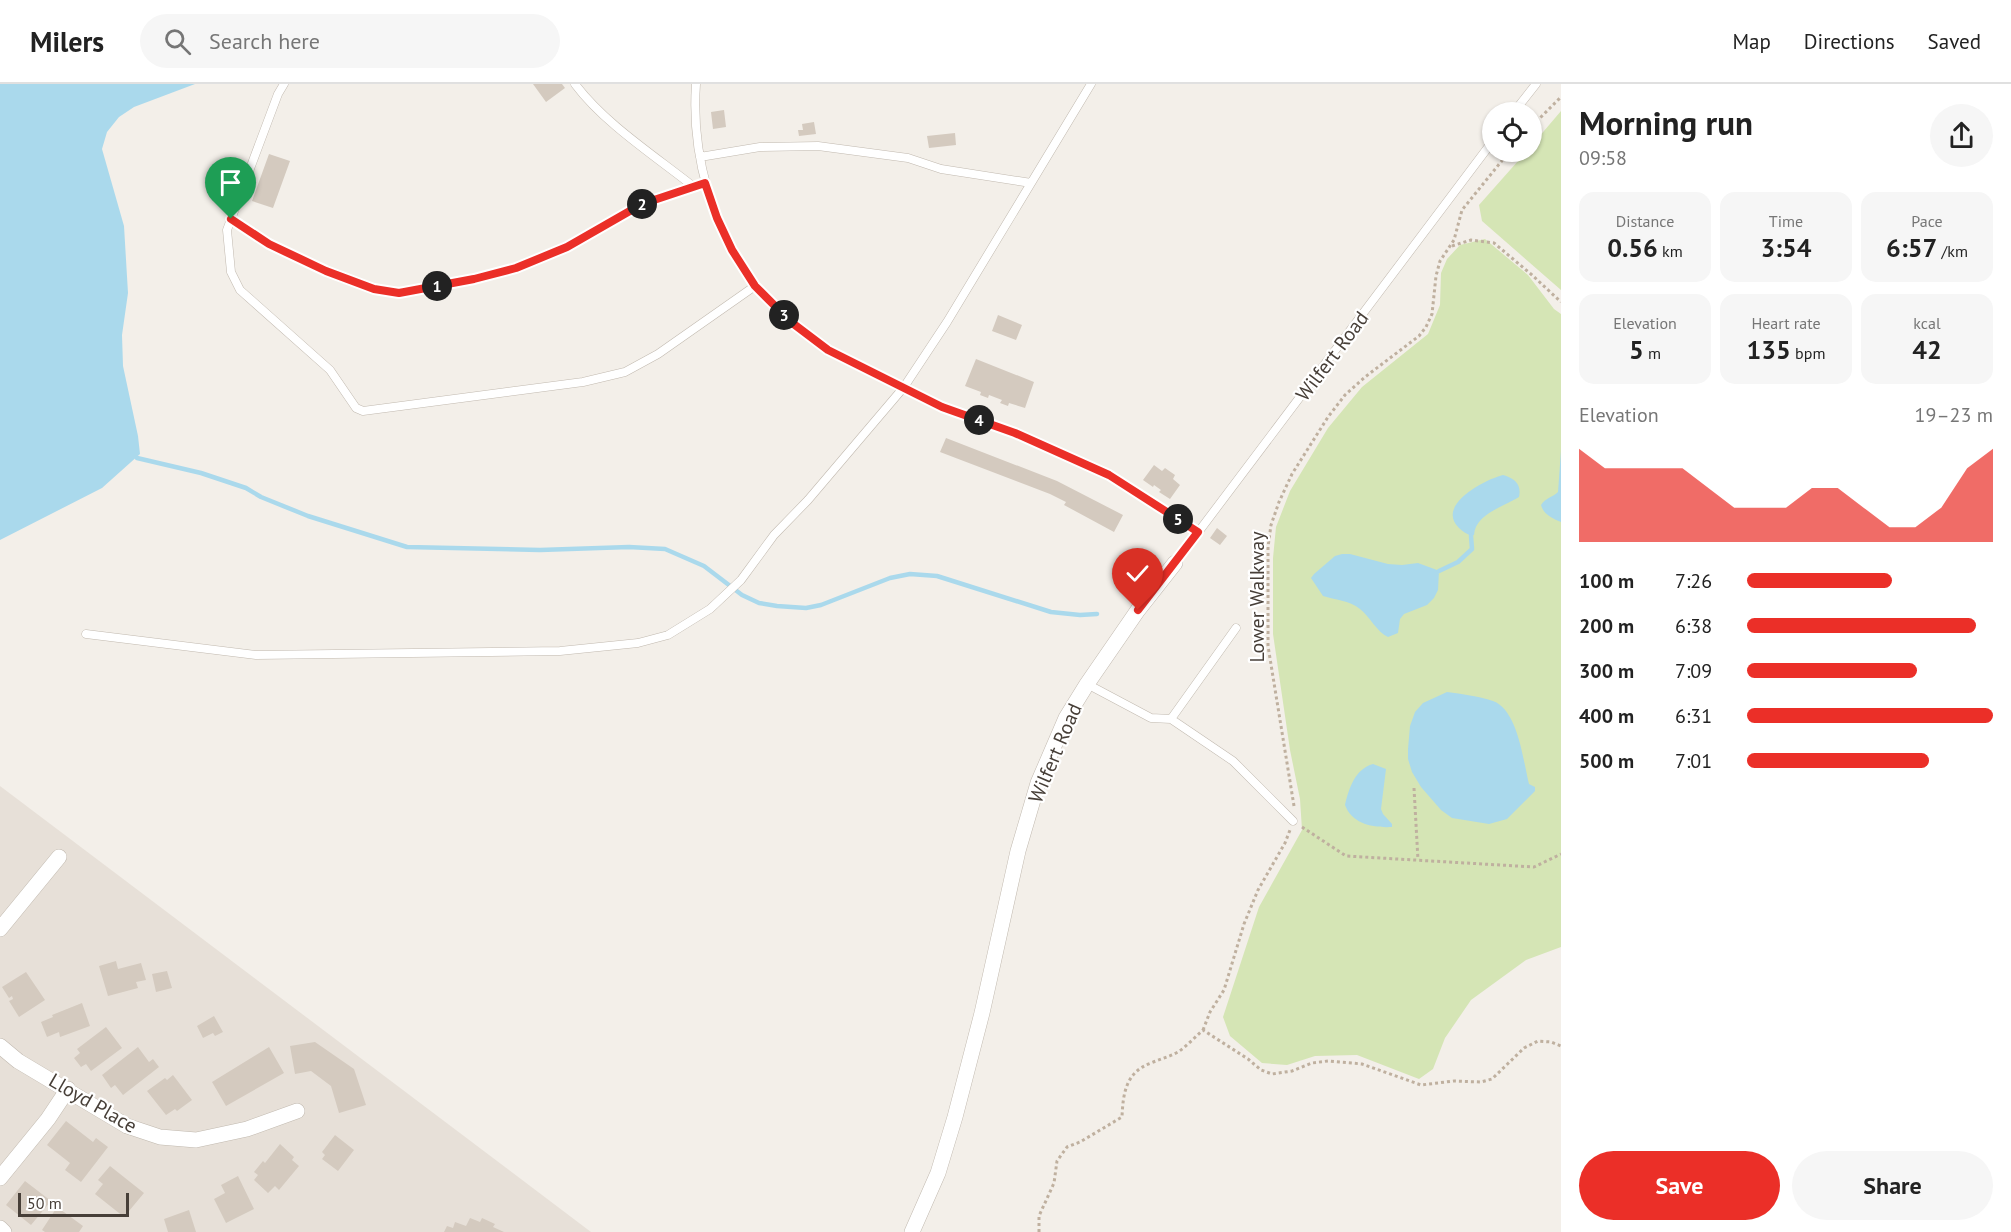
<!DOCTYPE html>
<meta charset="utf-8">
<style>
body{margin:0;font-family:"PT Sans",sans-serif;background:#f6f6f6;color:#222;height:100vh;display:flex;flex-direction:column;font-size:22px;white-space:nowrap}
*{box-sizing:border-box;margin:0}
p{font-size:20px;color:#767676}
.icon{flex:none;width:33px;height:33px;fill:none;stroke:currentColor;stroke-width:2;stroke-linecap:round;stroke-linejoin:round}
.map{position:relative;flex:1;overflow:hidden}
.side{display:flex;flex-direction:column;background:#fff;width:450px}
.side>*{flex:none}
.buttons{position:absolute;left:1482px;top:18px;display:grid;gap:12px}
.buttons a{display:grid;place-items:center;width:60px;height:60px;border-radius:50%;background:#fff;box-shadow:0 2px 4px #0004;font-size:30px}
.scale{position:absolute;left:18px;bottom:15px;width:111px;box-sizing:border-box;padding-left:6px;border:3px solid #473f38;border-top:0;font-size:16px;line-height:21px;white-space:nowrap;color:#473f38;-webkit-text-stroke:4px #fff;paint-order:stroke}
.pin{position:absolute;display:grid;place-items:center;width:51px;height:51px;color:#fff;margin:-62px -26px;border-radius:50% 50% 50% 0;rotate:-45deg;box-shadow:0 0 6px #0007}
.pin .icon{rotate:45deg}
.km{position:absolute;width:30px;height:30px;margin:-15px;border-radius:50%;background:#222;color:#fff;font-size:16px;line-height:30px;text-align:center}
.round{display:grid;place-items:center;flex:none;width:63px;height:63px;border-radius:32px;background:#f6f6f6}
.headline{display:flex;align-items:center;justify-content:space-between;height:102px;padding:0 18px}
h1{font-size:33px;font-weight:800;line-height:45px}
.stats{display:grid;grid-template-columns:repeat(3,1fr);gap:9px;height:102px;padding:6px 18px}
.stats div{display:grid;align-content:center;border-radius:15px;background:#f6f6f6;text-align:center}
.stats b{font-size:26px;font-weight:800}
.stats small{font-size:16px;font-weight:400}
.stats p{font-size:16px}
.chart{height:168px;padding:12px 18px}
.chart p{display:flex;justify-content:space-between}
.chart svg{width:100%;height:108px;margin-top:6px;fill:#eb2f28;opacity:.7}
.cta{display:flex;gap:12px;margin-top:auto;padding:12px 18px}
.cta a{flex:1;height:69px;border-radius:36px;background:#eb2f28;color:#fff;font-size:24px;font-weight:800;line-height:69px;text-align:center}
.cta a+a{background:#f6f6f6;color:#222}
ul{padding:0 18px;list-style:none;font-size:20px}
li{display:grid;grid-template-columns:96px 72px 1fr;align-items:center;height:45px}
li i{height:15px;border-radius:8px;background:#eb2f28}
header{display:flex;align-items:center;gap:36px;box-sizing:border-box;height:84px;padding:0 30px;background:#fff;border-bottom:2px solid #e0e0e0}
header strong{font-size:28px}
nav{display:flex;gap:33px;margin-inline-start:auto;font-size:21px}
.search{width:420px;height:54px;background:#f6f6f6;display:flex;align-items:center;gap:15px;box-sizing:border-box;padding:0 21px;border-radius:33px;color:#767676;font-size:22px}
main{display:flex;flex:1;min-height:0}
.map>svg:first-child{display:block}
.residential{fill:#e7e0d8}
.green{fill:#d5e5b5}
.water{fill:#aad9ec}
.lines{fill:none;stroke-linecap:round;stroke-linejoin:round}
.stream{stroke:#aad9ec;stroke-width:4.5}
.building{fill:#d4cabf}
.service-casing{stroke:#c1b9af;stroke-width:9}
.minor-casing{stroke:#c1b9af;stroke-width:16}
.path{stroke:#bfb09f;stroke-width:3;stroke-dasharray:3 3;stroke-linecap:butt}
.service{stroke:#fff;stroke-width:8}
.minor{stroke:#fff;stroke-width:15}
.route-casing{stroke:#fff;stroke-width:12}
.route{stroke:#eb2f28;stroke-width:8}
.labels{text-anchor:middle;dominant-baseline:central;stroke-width:4.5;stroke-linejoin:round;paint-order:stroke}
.street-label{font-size:20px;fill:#473f38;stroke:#fff}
</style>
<header>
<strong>Milers</strong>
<div class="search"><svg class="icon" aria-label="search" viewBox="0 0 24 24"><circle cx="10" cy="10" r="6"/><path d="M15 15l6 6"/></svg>Search here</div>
<nav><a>Map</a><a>Directions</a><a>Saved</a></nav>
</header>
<main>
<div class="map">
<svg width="1561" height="1148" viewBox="0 0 1561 1148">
<rect width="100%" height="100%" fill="#f3efe9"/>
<path class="residential" d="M 0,702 L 591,1148 L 0,1148 Z"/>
<path class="green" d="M 1561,27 L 1561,206 L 1482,137 L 1479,121 L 1526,68 L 1532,68 L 1532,61 Z
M 1485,155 L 1528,191 L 1554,225 L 1561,230 L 1561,863 L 1526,876 L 1471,916 L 1445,954 L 1433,985 L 1419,995 L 1357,971 L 1315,972 L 1287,981 L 1262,979 L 1230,952 L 1223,933 L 1259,823 L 1302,746 L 1300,715 L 1290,666 L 1273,550 L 1273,474 L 1276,443 L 1290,407 L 1328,344 L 1362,303 L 1428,250 L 1440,221 L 1441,189 L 1447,175 L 1460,161 Z"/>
<path class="water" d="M 0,0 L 195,0 L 134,23 L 119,33 L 107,48 L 102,65 L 124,142 L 128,209 L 122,251 L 123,282 L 138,352 L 140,370 L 102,404 L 0,456 Z
M 1561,367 L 1561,438 C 1552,434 1544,431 1541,421 C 1545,414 1553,413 1558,408 Z
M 1503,391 C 1514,394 1522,400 1519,413 C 1505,422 1475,430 1474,451 L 1471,452 C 1467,450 1462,447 1459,444 C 1435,421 1486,395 1503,391 Z
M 1342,470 L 1350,470 L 1388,480 L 1402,481 L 1418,479 L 1437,486 L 1439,487 L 1438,506 L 1434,514 L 1427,521 L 1404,530 L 1400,535 L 1398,549 L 1388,553 C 1377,548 1370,533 1360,525 C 1349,516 1335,516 1323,512 L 1311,494 L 1314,490 L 1335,472 Z
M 1447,608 C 1462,610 1478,612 1493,617 C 1518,626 1523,676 1529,700 L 1535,703 L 1535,707 L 1507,735 L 1489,740 L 1452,734 L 1441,726 L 1421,703 L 1412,688 L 1408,675 L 1408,665 L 1410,642 L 1415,628 L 1423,619 Z
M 1373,680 L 1386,685 L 1381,725 L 1383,730 L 1392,740 L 1392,743 C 1373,744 1352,740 1345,721 C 1349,704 1355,685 1373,680 Z"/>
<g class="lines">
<path class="stream" d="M 137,374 L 201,389 L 246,404 L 261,413 L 308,432 L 407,463 L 540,466 L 629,463 L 665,465 L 704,482 L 742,511 L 759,519 L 777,522 L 806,524 L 821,521 L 890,494 L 910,490 L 937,492 L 1051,528 L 1080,531 L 1097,530
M 1439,487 L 1458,478 L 1472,465 L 1471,452"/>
</g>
<path class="building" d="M 533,0 L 562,0 L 565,4 L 546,18 Z
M 724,26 L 726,43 L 713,45 L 711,28 Z
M 814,38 L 816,50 L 799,52 L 798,46 L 803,46 L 802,40 Z
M 955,49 L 956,61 L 929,64 L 927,52 Z
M 269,70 L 290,77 L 273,124 L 252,117 Z
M 998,231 L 1022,241 L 1016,256 L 992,247 Z
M 976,275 L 1034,298 L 1025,324 L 1009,319 L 1008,322 L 1000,319 L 1002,316 L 989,311 L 988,314 L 980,311 L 981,308 L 965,302 Z
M 946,354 L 1057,397 L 1123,431 L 1114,448 L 1064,421 L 1066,418 L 1050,410 L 940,368 Z
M 1154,381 L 1162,387 L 1165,384 L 1175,391 L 1173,395 L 1180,401 L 1170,415 L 1159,408 L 1161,406 L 1154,401 L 1153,403 L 1143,396 Z
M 1217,444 L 1227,452 L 1220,461 L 1210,454 Z
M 116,877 L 118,885 L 141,879 L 146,896 L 136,898 L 138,904 L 108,912 L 99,882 Z
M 167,887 L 172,904 L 156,908 L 152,890 Z
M 26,888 L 45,916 L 19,933 L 9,917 L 13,915 L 12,912 L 9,914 L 2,903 Z
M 82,919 L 90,942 L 60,953 L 59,948 L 47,953 L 41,938 L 53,933 L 52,931 Z
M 214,932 L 223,948 L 215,952 L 213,949 L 203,954 L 197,942 Z
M 106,943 L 122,964 L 91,987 L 86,980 L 81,983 L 74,974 L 80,969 L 77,965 Z
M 315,958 L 354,985 L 366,1021 L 339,1029 L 331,1002 L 311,987 L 295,990 L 290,962 Z
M 138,963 L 149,978 L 153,975 L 159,983 L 123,1011 L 115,1001 L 111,1004 L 102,991 Z
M 269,963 L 284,989 L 226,1022 L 212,998 Z
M 173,991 L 192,1016 L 177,1027 L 175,1025 L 166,1031 L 147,1007 L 165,994 L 167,996 Z
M 66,1037 L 93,1058 L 96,1054 L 108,1063 L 81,1098 L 65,1086 L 70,1079 L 47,1061 Z
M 335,1051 L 354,1066 L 338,1087 L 322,1075 L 325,1071 L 322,1068 Z
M 280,1060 L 294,1073 L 292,1076 L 299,1082 L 279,1106 L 275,1102 L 268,1109 L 254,1096 L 258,1091 L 254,1088 L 263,1077 L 265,1079 Z
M 110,1082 L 144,1109 L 124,1133 L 95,1110 L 103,1100 L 98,1096 Z
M 238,1092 L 254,1125 L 226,1139 L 214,1115 L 225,1109 L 221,1101 Z
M 25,1097 L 51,1117 L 31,1141 L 6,1121 Z
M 57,1123 L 83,1142 L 79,1148 L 45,1148 L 42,1146 Z
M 189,1126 L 196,1148 L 168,1148 L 164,1135 Z
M 470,1134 L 480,1138 L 482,1134 L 495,1140 L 493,1143 L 504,1148 L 444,1148 L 447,1142 L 453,1144 L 455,1138 L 466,1142 Z"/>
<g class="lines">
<defs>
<path id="service" d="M 284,0 L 278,10 L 227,146 L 231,188 L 240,206 L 330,286 L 356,324 L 363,327 L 583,298 L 625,288 L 658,270 L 755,202
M 575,0 C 604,39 655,72 694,103
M 696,0 C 691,70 712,145 755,201 C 772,225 802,248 826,265 C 850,280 879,291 904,303 L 947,238 L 1091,0
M 1514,28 L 1536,0
M 700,73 L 760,63 L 818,62 L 908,74 L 941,85 L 1031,99
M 231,136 L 269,160 L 325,187 L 374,205 L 399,209 L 474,195 L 516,184 L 567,163 L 642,120 L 705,99
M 1175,479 L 1492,58
M 86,550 L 256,571 L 560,567 L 638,559 L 668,551 L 710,525 L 741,496 L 774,451 L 808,416 L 904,303 L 942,323 L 1015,349 L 1109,391 L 1198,448
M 1087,600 L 1151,634 L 1171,635 L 1233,677 L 1293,737
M 1171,635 L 1236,544"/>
<path id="minor" d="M 0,845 L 59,773
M 0,962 L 18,977 L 127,1042 L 160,1053 L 196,1056 L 247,1045 L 297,1027
M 0,1094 L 48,1035 L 68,1005
M 0,1144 L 4,1148
M 912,1148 L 938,1089 L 955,1033 L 982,929 L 1018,767 L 1038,699 L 1066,634 L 1087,600 L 1138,526 L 1175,479"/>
</defs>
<use href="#service" class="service-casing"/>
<use href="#minor" class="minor-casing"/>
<path class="path" d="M 1532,42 L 1561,13
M 1452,162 L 1471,156 L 1494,159 L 1532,191 L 1561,218
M 1414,704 L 1418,776
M 1294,722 L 1268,562 L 1268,463 L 1271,441 L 1279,418 L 1292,390 L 1328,333 L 1345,311 L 1365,293 L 1419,252 L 1426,243 L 1432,230 L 1436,192 L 1440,177 L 1454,156 L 1462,126 L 1509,68
M 1302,743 L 1346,772 L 1534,783 L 1561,770
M 1203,946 L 1210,928 L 1224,906 L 1244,840 L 1258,806 L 1285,759 L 1290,746
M 1039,1148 L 1039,1132 L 1054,1099 L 1057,1077 L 1067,1063 L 1080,1058 L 1122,1033 C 1123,1009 1126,988 1151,979 C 1160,975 1169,973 1178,968 C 1187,962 1195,953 1203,946 L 1248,975 L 1261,986 L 1272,990 L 1292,987 L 1312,979 L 1328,977 L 1362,980 L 1421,1001 L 1454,997 L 1481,998 L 1492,995 L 1524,964 L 1538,957 L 1551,958 L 1561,962"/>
<use href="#service" class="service"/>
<use href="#minor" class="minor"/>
</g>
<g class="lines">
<defs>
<path id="route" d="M 231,135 L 269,160 L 326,187 L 374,205 L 399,209 L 474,195 L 516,184 L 567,163 L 642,120 L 705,99 L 717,134 L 732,166 L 755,202 L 791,238 L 828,266 L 942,323 L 1015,349 L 1109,391 L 1198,448 L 1138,526"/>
</defs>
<use href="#route" class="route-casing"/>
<use href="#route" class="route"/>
</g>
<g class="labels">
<g class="street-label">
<text transform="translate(1332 272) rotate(-53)">Wilfert Road</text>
<text transform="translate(1257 513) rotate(-90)">Lower Walkway</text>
<text transform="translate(1055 669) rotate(-67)">Wilfert Road</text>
<text transform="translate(93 1019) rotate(30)">Lloyd Place</text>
</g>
</g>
</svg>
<div class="buttons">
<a><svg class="icon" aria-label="locate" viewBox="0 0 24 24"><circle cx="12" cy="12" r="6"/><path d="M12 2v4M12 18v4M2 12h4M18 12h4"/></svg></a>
</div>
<div class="scale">50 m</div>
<div class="pin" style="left:231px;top:135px;background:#1e9e55"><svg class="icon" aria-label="arrive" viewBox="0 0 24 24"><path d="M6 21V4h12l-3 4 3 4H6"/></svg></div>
<div class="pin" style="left:1138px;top:526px;background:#d93025"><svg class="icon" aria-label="check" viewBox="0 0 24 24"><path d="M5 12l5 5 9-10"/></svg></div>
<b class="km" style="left:437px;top:202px">1</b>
<b class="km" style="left:642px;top:120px">2</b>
<b class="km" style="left:784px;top:231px">3</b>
<b class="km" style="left:979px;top:336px">4</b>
<b class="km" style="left:1178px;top:435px">5</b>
</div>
<section class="side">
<div class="headline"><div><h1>Morning run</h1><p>09:58</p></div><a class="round"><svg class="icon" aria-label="share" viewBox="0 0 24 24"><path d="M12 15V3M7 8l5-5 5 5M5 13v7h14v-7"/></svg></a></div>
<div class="stats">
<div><p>Distance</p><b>0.56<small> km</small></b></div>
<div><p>Time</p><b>3:54</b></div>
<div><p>Pace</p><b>6:57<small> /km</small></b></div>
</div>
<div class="stats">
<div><p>Elevation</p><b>5<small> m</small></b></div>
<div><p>Heart rate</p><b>135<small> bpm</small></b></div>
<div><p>kcal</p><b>42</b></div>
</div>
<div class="chart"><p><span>Elevation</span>19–23 m</p>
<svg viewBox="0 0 160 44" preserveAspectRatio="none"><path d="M0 44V6L10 14L20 14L30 14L40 14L50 22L60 30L70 30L80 30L90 22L100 22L110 30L120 38L130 38L140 30L150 14L160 6V44z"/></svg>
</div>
<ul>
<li><b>100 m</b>7:26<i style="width:59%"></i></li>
<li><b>200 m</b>6:38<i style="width:93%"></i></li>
<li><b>300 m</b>7:09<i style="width:69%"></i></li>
<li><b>400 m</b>6:31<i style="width:100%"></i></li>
<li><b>500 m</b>7:01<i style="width:74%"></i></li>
</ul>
<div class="cta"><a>Save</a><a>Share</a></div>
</section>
</main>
